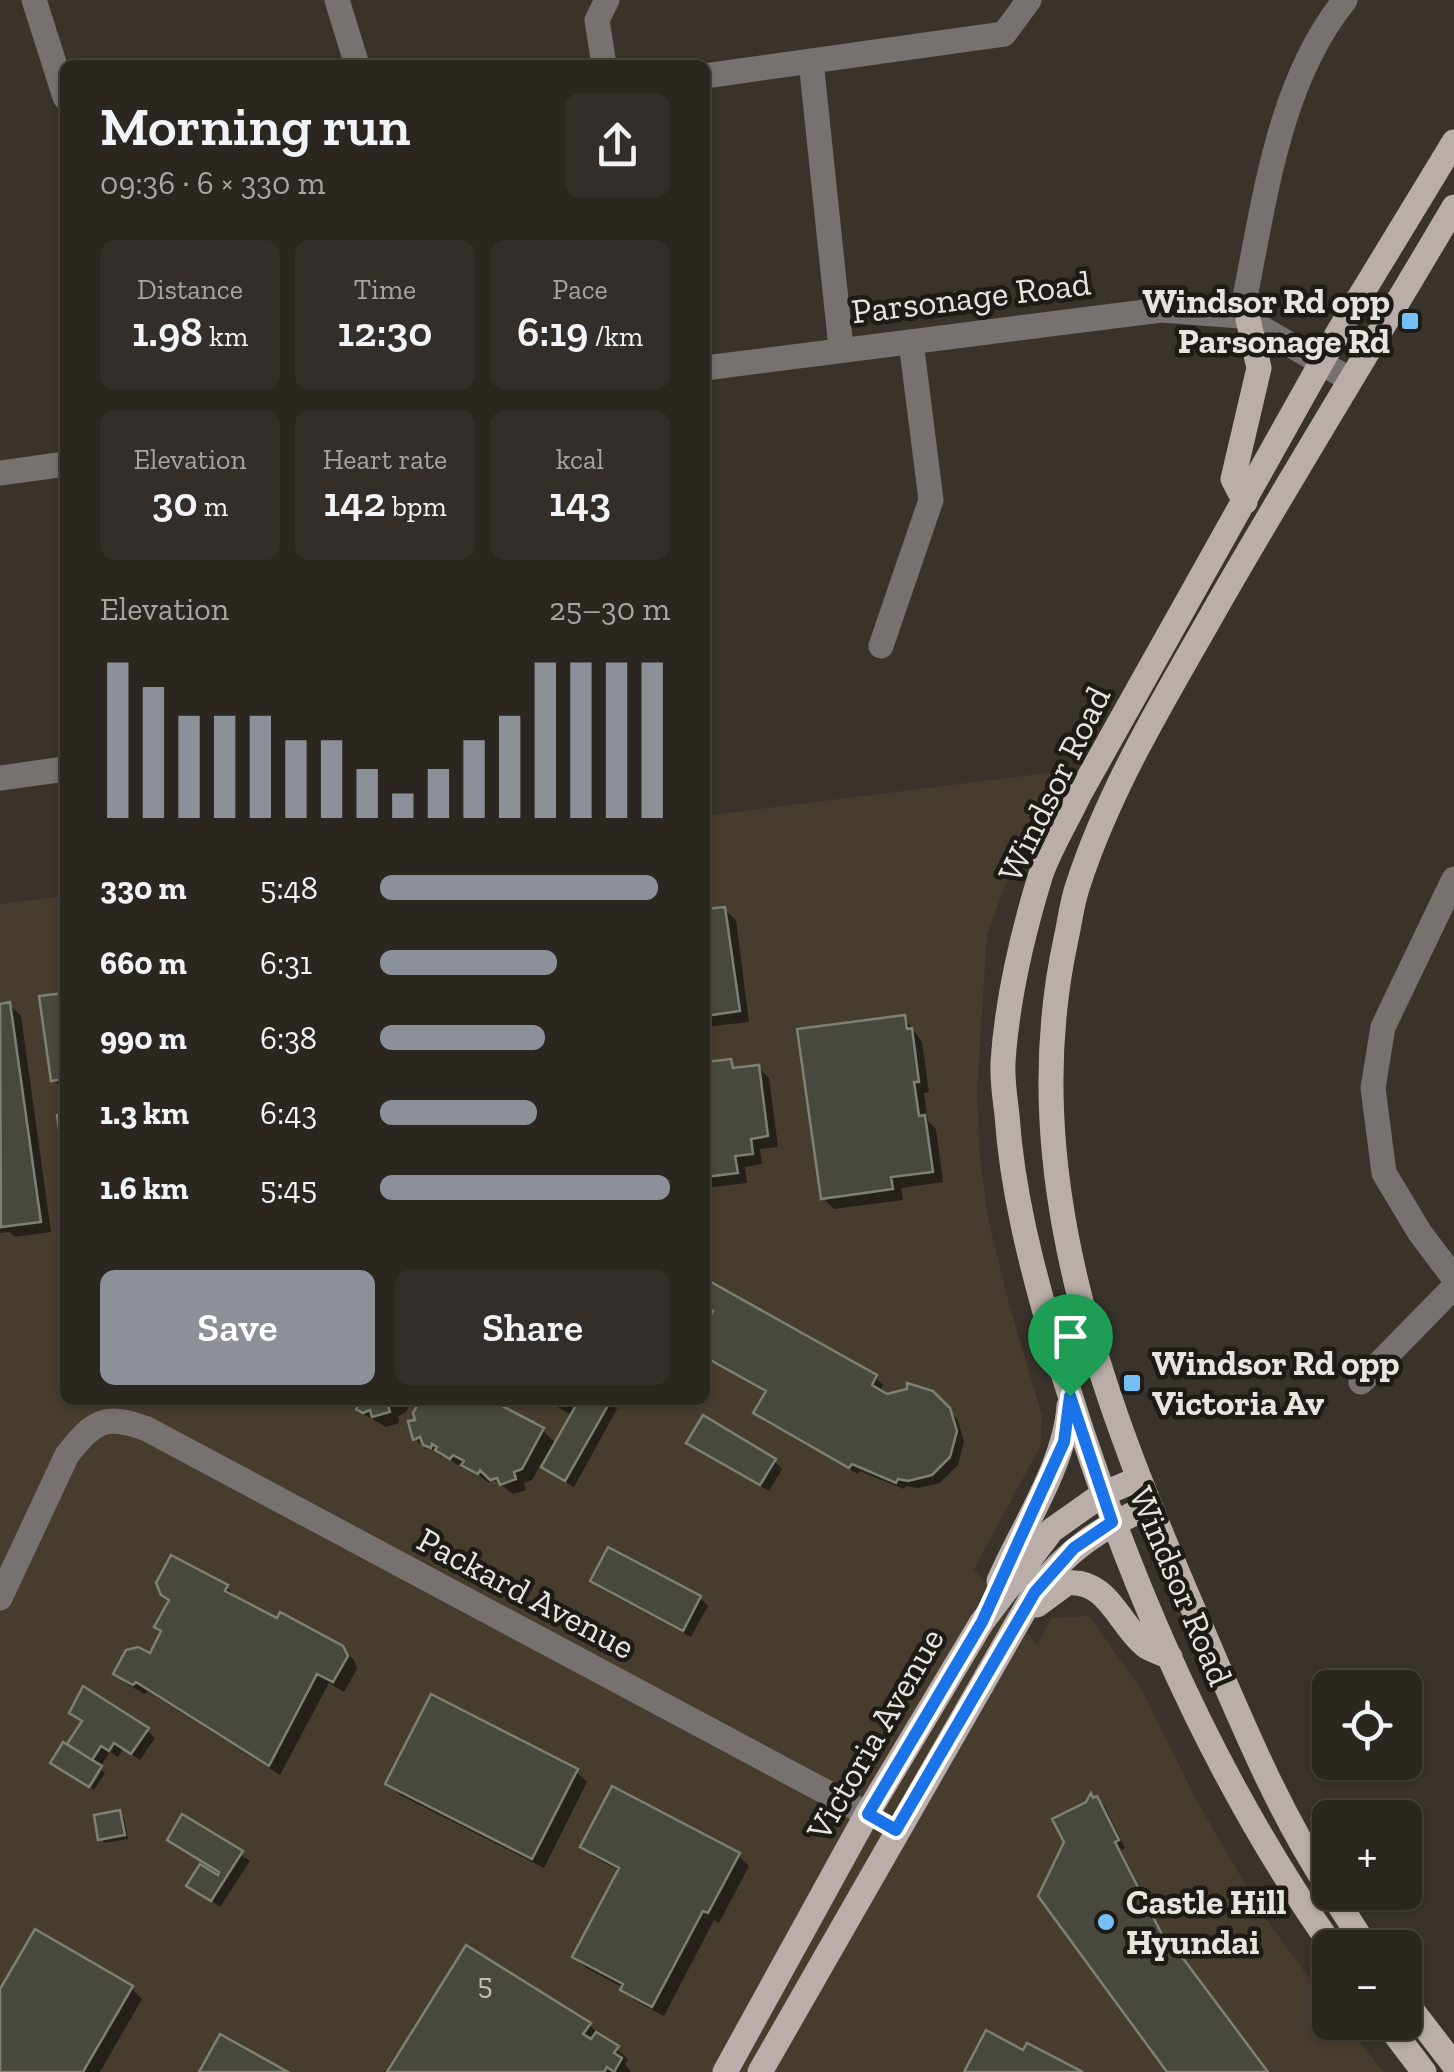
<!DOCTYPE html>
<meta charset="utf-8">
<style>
body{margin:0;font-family:"Zilla Slab",serif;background:#332e29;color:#f1f3f6;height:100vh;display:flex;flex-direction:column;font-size:38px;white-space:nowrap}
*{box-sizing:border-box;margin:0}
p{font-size:32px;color:#a6a5a5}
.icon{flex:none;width:55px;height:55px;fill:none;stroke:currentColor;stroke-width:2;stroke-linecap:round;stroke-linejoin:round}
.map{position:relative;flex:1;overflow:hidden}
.panel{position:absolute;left:60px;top:60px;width:650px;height:1345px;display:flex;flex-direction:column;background:#2b2620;border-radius:15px;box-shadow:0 2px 8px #0004,0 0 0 2px #47433e}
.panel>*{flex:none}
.buttons{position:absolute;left:1312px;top:1670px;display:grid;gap:20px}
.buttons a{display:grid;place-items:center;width:110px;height:110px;border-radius:15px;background:#2b2620;box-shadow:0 2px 8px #0004,0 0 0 2px #47433e;font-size:50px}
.pin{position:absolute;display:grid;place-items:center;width:85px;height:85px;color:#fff;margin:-102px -42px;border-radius:50% 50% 50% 0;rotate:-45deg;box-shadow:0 0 10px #0007}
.pin .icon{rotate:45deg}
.round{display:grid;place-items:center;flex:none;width:105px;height:105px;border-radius:15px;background:#332e29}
.overview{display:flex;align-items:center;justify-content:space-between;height:170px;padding:0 40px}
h1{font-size:55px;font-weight:600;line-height:75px}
.stats{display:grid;grid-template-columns:repeat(3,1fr);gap:15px;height:170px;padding:10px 40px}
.stats div{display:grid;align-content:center;border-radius:15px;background:#332e29;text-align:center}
.stats b{font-size:42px;font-weight:600}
.stats small{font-size:28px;font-weight:400}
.stats p{font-size:28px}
.chart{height:280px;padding:20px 40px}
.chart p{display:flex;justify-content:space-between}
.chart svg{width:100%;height:180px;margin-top:10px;stroke:#8c9099;stroke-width:6}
.button{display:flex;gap:20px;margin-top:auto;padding:20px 40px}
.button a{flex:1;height:115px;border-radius:15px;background:#8c9099;color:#fff;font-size:40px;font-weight:600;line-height:115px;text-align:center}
.button a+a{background:#332e29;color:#f1f3f6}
ul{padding:0 40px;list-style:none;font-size:32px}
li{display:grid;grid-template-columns:160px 120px 1fr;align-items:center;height:75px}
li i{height:25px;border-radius:12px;background:#8c9099}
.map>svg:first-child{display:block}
.built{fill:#473d2f}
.shadow{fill:#0007}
.building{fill:#48483e;stroke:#7f8074;stroke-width:2.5}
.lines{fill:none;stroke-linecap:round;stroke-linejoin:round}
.minor{stroke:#77726f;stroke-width:25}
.major{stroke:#b9aeaa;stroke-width:25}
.route-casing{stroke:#fff;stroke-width:20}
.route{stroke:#1a73e8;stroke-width:12}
.poi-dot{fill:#74c0f6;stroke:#1e1b17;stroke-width:4}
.labels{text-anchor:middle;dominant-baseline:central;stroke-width:9;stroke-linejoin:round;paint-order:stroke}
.number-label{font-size:30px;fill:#c0bdb7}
.street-label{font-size:35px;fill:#e8e4df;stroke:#1e1b17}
.poi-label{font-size:35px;font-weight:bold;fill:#e8e4df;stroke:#1e1b17;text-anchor:start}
</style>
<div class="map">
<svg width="1454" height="2072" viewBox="0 0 1454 2072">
<rect width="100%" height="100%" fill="#39332b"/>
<path class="built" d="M 1056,772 L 1022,839 L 987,935 L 977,1089 L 979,1150 L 987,1214 L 1008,1300 L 1042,1416 L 1040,1447 L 974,1569 L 1037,1645 L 1052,1618 L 1089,1616 L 1142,1690 L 1197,1801 L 1265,1918 L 1330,2006 L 1330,2022 L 1343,2023 L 1384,2072 L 0,2072 L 0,904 L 65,896 L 65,1400 L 705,1400 L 705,816 Z"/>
<path class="shadow" d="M 724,909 L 736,920 L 749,1022 L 705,1027 L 705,912 Z
M 65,995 L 65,1091 L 53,1080 Z
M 10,1005 L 21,1016 L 51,1232 L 15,1237 L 9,1232 L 0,1233 L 0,1006 Z
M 904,1017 L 922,1042 L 929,1092 L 924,1093 L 928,1121 L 936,1129 L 943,1182 L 901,1188 L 903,1200 L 834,1209 L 823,1198 Z
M 730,1062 L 739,1070 L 758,1067 L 769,1078 L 778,1147 L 760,1149 L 762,1164 L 745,1167 L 747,1183 L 705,1188 L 705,1065 Z
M 705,1289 L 875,1377 L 883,1385 L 880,1392 L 887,1396 L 932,1393 L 957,1419 L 964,1441 L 958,1465 L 940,1483 L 918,1488 L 906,1486 L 904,1489 L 860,1471 L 858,1474 L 764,1421 L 756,1413 L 767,1393 L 705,1358 L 705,1330 L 714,1313 L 705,1308 Z
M 339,1400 L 413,1400 L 405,1413 L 398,1416 L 399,1423 L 386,1427 Z
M 423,1400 L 486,1400 L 542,1430 L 557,1444 L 573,1416 L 545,1400 L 607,1400 L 617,1409 L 574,1487 L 552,1474 L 541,1464 L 532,1480 L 524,1483 L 526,1490 L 513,1494 L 492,1478 L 489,1483 L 464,1464 L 462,1468 L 443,1455 L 442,1457 L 430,1448 L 426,1449 L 415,1438 Z
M 689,1442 L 774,1461 L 782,1469 L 769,1491 L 697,1450 Z
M 593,1581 L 700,1598 L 708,1606 L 691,1637 L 601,1589 Z
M 227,1587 L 237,1600 L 342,1648 L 354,1660 L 357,1669 L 344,1692 L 329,1683 L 280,1775 L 147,1691 L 145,1694 L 127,1684 L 116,1673 L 151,1657 Z
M 72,1713 L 147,1730 L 155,1738 L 140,1760 L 123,1749 L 118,1757 L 110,1752 L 101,1766 L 68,1748 L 84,1723 Z
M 102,1770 L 105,1773 L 94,1790 L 91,1788 Z
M 576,1771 L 587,1782 L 544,1868 L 400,1795 L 389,1784 Z
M 1097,1799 L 1105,1807 L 1125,1848 L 1121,1850 L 1173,1954 L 1268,2072 L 1170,2072 L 1094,1800 Z
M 119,1813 L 124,1818 L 128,1839 L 105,1843 L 100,1838 Z
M 183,1818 L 250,1861 L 220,1907 L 189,1885 L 219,1879 L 221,1874 L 170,1840 Z
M 583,1846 L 738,1855 L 749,1866 L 719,1923 L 714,1920 L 664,2016 L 634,2000 L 624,1988 L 586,1968 L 575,1957 L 620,1871 L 594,1857 Z
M 131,1988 L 142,1999 L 100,2072 L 0,2072 L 0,1994 Z
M 589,2025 L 628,2059 L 625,2064 L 631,2072 L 390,2072 Z"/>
<path class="building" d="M 725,907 L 740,1011 L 705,1016 L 705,909 Z
M 65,993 L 65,1079 L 51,1081 L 39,996 Z
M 10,1002 L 41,1222 L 1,1227 L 0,1004 Z
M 905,1015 L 907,1029 L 912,1028 L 919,1082 L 914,1082 L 919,1116 L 925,1115 L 933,1172 L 891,1177 L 893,1189 L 821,1199 L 797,1029 Z
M 731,1059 L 733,1068 L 759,1065 L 768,1136 L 751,1139 L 753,1154 L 735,1156 L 738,1173 L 705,1177 L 705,1062 Z
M 65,1114 L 65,1171 L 57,1115 Z
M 711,1282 L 877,1375 L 872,1385 L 887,1394 L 907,1389 L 907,1383 L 933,1391 L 950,1408 L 957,1431 L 950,1457 L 932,1475 L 908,1481 L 898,1479 L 896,1483 L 852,1464 L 849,1468 L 753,1413 L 766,1391 L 705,1357 L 705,1325 L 713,1311 L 705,1307 L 705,1286 Z
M 340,1400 L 396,1400 L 388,1405 L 390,1412 L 372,1417 L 370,1410 L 363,1413 L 356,1409 L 358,1405 L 354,1403 L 352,1406 Z
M 420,1400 L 491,1400 L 544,1428 L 522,1469 L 514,1472 L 516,1479 L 500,1485 L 497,1478 L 490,1480 L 480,1470 L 478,1474 L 461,1465 L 464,1461 L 453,1455 L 450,1459 L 435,1450 L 437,1447 L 432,1444 L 431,1448 L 423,1445 L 420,1437 L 413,1440 L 408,1421 L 415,1420 L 413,1413 Z
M 579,1400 L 611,1400 L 565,1481 L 541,1467 Z
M 703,1415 L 776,1459 L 760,1485 L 686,1443 Z
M 608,1547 L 701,1596 L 683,1631 L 590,1581 Z
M 171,1555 L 228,1585 L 225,1591 L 277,1618 L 280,1612 L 343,1646 L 348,1656 L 333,1682 L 317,1674 L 269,1766 L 136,1682 L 133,1685 L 113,1674 L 126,1650 L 138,1647 L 150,1653 L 161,1631 L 154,1627 L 169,1600 L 161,1595 L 156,1583 Z
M 83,1686 L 149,1728 L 131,1754 L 114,1743 L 109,1751 L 101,1746 L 92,1760 L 67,1744 L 82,1721 L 69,1713 Z
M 431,1694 L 578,1769 L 532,1859 L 385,1784 Z
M 63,1742 L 102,1766 L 89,1787 L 50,1763 Z
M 612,1786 L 740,1853 L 708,1913 L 703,1911 L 652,2007 L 620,1990 L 623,1984 L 572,1957 L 619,1868 L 580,1847 Z
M 1091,1793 L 1093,1798 L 1097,1796 L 1119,1840 L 1115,1842 L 1171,1952 L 1176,1949 L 1268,2072 L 1167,2072 L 1038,1896 L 1064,1842 L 1052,1819 L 1086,1802 Z
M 120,1810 L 125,1835 L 98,1840 L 94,1815 Z
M 182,1814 L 243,1851 L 211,1901 L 186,1886 L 200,1864 L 218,1875 L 219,1872 L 167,1840 Z
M 35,1929 L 133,1986 L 83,2072 L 0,2072 L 0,1989 Z
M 466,1945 L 591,2023 L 583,2034 L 591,2039 L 596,2032 L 619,2046 L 614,2053 L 622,2058 L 614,2072 L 607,2067 L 604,2072 L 387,2072 Z
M 986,2030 L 1023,2050 L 1027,2043 L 1083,2072 L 964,2072 Z
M 220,2034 L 288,2072 L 199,2072 Z"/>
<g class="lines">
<path class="minor" d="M 34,0 L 65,97
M 337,0 L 357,65
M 811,61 L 841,348
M 604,65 L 597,20 L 607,0
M 705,76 L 1004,34 L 1029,0
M 1241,316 C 1264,210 1275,87 1345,0
M 705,368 L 1161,310 L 1241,316 L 1349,379
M 0,473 L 65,464
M 881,646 L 931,500 L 911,342
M 0,778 L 65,769
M 1454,879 L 1383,1027 L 1373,1088 L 1384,1173 L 1420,1233 L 1454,1278
M 1361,1382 L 1454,1287
M 0,1598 L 67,1455 C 94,1421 105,1413 147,1429 L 867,1814"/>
<path class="major" d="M 1245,502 L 1233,479 L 1259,368 L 1248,319
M 999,1581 C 1023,1526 1065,1464 1069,1406
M 1037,1605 L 1067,1583 C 1108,1578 1120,1627 1147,1647 C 1154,1651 1163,1654 1170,1657
M 1330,1890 C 1276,1808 1239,1715 1200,1625 C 1106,1408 1014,1179 1066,939 C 1070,921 1072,902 1078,885 C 1109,790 1160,706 1209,620 C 1288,481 1373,345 1454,207
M 1331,1892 L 1367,1948
M 1333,1948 C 1202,1762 1114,1547 1050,1330 C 1030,1260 1012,1189 1007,1115 C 1005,1098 1002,1080 1003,1062 C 1007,1001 1022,936 1040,877 C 1049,849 1067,821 1079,795 L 1339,331 L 1454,142
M 1405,2001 L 1454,2065
M 1386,2022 L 1424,2072
M 725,2072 L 867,1814 L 982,1622 L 1052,1530 L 1103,1494 L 1138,1479
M 760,2072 L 1035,1592 C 1067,1550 1101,1527 1149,1507"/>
</g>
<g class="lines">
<defs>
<path id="route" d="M 1070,1396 L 1112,1522 L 1074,1548 L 1035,1592 L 896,1830 L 868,1814 L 982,1622 L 1064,1442 Z"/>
</defs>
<use href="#route" class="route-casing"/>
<use href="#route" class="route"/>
</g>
<g class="poi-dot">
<rect x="1400" y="311" width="20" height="20" rx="5"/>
<rect x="1122" y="1373" width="20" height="20" rx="5"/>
<circle cx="1106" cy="1922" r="10"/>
</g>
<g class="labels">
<g class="number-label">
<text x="485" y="1984">5</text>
</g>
<g class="street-label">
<text transform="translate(971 297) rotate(-7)">Parsonage Road</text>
<text transform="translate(1054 784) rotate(-64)">Windsor Road</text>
<text transform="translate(1181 1586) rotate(67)">Windsor Road</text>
<text transform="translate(526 1593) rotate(28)">Packard Avenue</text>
<text transform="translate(875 1734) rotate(-60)">Victoria Avenue</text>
</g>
<g class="poi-label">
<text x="1390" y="301" text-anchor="end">Windsor Rd opp<tspan x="1390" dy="40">Parsonage Rd</tspan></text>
<text x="1152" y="1363">Windsor Rd opp<tspan x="1152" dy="40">Victoria Av</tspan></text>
<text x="1126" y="1902">Castle Hill<tspan x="1126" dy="40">Hyundai</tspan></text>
</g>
</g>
</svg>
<div class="buttons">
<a><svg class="icon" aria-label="locate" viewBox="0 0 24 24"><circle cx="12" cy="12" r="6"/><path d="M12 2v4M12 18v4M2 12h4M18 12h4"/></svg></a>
<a>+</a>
<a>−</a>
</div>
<div class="pin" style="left:1070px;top:1396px;background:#1e9e55"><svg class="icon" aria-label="arrive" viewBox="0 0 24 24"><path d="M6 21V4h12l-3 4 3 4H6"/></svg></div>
<section class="panel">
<div class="overview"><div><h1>Morning run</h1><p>09:36 · 6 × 330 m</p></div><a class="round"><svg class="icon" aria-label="share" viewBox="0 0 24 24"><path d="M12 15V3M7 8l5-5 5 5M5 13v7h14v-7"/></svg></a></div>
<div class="stats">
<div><p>Distance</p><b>1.98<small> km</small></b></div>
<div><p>Time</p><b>12:30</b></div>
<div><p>Pace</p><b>6:19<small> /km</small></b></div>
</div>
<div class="stats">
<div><p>Elevation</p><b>30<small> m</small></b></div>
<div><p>Heart rate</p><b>142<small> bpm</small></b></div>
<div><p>kcal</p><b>143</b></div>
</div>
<div class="chart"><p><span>Elevation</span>25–30 m</p>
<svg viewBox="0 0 160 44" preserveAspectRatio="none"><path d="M5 44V6M15 44V12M25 44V19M35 44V19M45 44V19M55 44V25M65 44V25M75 44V32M85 44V38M95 44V32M105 44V25M115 44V19M125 44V6M135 44V6M145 44V6M155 44V6"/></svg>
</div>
<ul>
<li><b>330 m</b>5:48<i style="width:96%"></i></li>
<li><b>660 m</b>6:31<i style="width:61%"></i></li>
<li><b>990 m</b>6:38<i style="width:57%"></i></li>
<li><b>1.3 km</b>6:43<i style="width:54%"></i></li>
<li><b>1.6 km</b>5:45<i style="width:100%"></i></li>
</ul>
<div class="button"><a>Save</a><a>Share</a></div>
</section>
</div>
